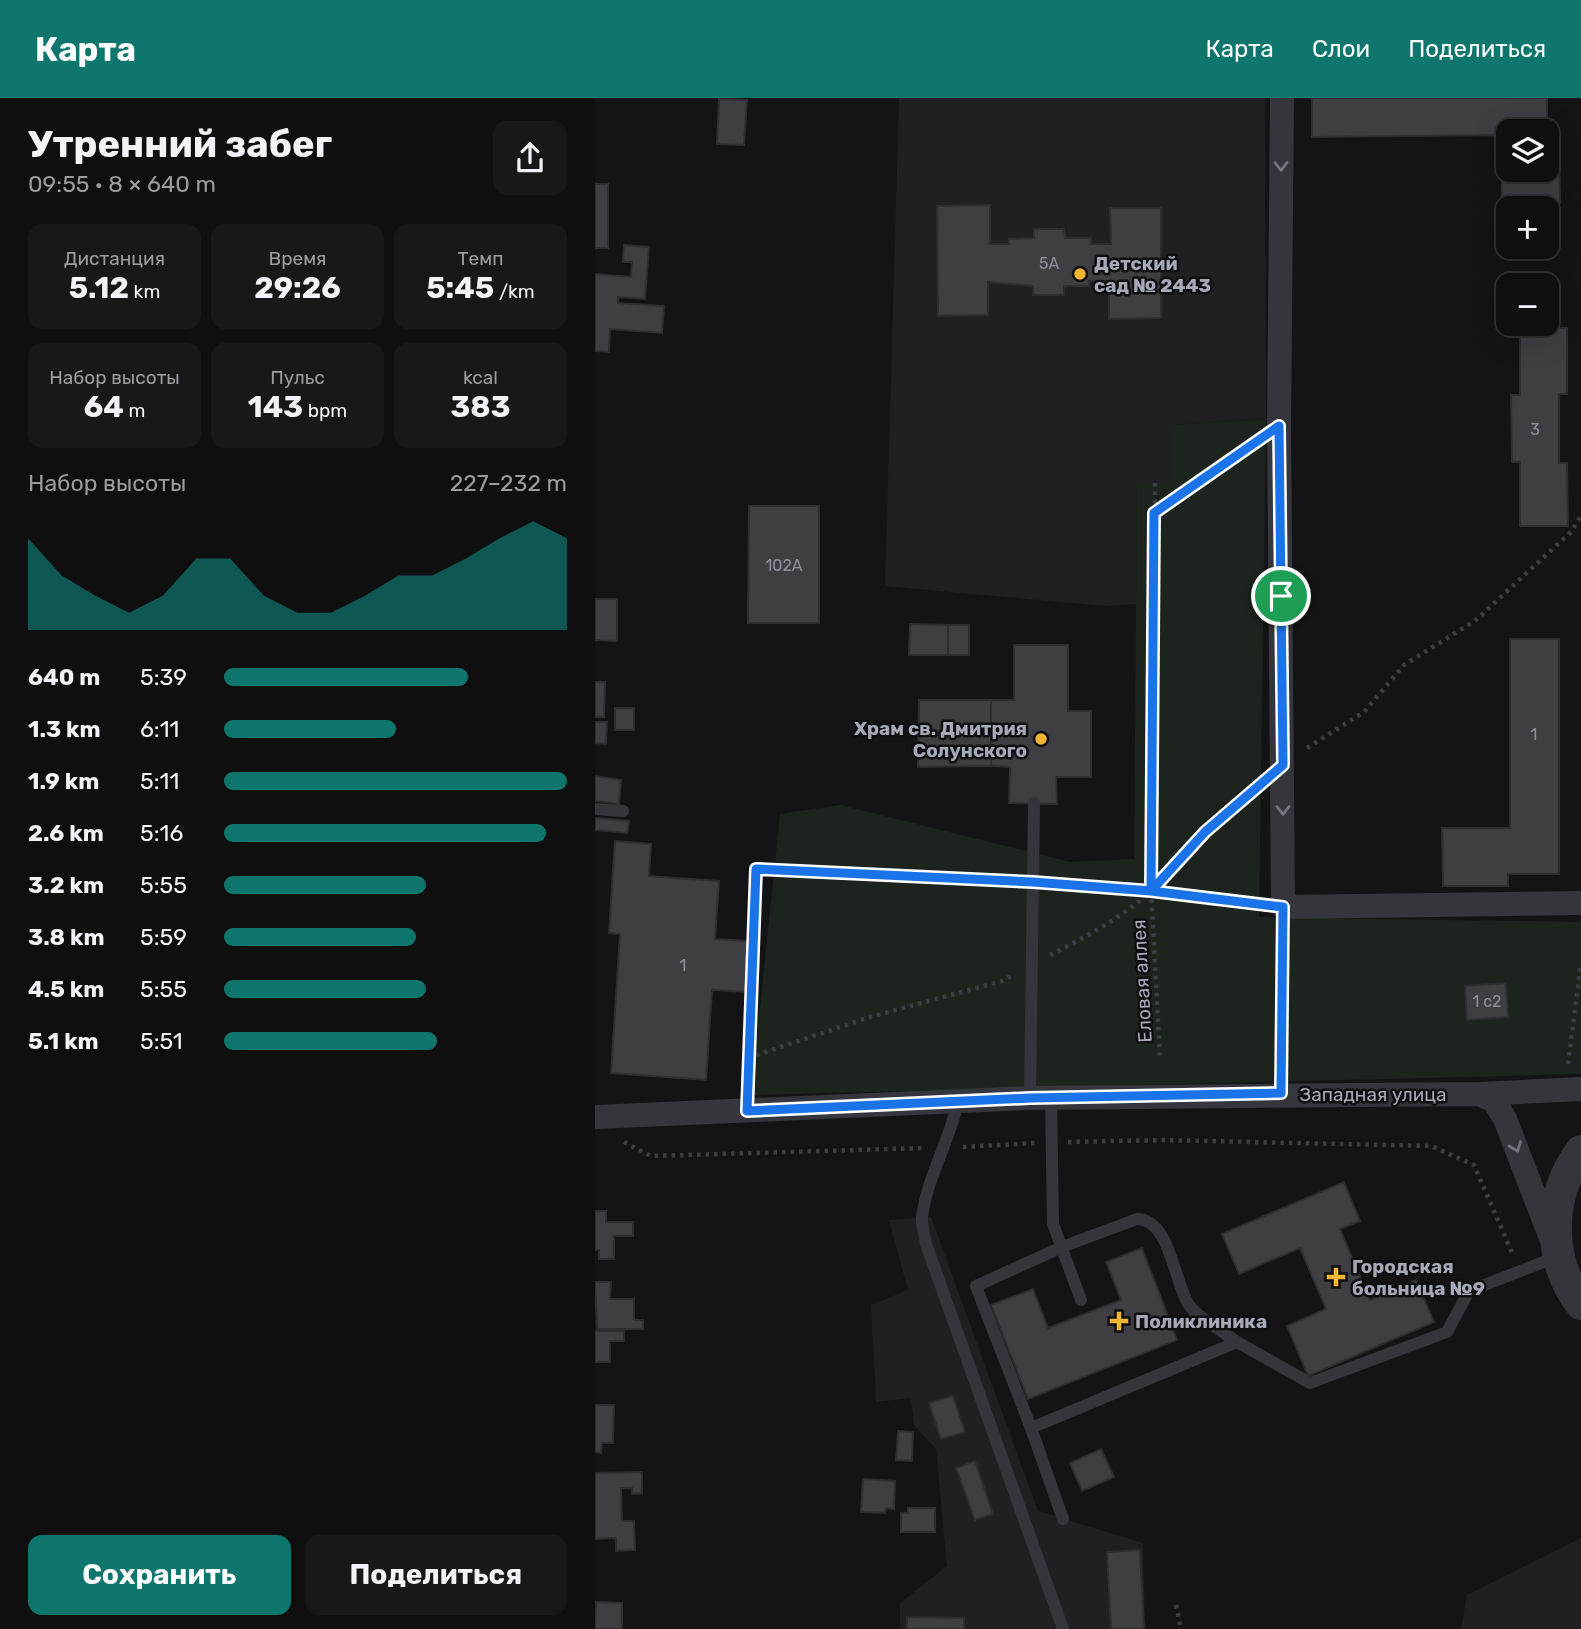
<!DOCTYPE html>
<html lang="ru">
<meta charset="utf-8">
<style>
body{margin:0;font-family:Rubik,sans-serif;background:#181819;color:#f1f3f6;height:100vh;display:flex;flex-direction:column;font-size:26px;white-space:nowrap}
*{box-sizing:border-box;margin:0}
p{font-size:23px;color:#9b9c9f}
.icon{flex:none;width:38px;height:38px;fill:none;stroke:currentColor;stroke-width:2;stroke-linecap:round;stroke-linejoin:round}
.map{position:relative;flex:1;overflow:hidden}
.details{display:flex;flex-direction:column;background:#0f0f10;width:595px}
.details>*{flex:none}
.buttons{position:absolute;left:901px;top:21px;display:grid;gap:14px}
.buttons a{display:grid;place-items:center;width:63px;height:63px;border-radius:14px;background:#0f0f10;box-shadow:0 7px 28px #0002,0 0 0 2px #2f2f30;font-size:35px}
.pin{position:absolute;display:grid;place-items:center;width:60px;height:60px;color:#fff;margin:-30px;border:4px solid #fff;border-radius:50%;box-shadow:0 2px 7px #0007}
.round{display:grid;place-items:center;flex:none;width:74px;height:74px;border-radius:14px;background:#181819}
.overview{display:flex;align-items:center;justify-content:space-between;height:119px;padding:0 28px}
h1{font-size:38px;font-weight:700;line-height:52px}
.metrics{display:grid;grid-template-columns:repeat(3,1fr);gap:10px;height:119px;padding:7px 28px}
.metrics div{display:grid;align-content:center;border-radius:14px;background:#181819;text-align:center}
.metrics b{font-size:30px;font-weight:700}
.metrics small{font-size:19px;font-weight:400}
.metrics p{font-size:19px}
.chart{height:196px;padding:14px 28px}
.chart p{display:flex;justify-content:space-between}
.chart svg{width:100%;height:126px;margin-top:7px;fill:#0f766e;opacity:.7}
.button{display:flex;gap:14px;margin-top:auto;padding:14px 28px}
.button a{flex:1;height:80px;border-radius:14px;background:#0f766e;color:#fff;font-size:28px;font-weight:700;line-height:80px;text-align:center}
.button a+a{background:#181819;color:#f1f3f6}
ul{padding:0 28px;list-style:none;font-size:23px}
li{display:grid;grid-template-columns:112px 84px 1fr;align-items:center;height:52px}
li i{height:18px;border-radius:9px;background:#0f766e}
header{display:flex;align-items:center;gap:42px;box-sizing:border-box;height:98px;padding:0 35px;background:#0f766e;color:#fff}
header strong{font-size:33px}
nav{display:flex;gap:38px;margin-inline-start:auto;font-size:24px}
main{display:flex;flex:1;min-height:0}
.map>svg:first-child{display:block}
.built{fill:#202023}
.green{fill:#1c241d}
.building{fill:#3e3f43;stroke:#2e2e32;stroke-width:2;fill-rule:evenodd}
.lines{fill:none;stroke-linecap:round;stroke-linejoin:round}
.path{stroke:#3b3d42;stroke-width:4.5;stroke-dasharray:3.5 5;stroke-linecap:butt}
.service{stroke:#35363b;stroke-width:12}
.minor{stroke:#35363b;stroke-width:24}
.tertiary{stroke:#35363b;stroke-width:32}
.oneway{stroke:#73767f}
.route-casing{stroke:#fff;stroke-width:14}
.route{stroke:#1a73e8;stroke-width:9}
.poi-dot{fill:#efb533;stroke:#0f0f11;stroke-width:2.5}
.labels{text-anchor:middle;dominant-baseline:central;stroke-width:5;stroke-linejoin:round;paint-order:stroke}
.number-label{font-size:16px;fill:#8c8f99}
.poi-label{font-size:19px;font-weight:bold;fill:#a6aab6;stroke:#0f0f11;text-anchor:start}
.street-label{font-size:19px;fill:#a6aab6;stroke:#0f0f11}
</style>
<header>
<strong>Карта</strong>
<nav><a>Карта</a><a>Слои</a><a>Поделиться</a></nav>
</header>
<main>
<section class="details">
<div class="overview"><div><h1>Утренний забег</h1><p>09:55 · 8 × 640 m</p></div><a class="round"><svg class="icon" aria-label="share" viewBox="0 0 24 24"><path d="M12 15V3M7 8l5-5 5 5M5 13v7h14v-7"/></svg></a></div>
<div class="metrics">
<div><p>Дистанция</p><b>5.12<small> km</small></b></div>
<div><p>Время</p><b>29:26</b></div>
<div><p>Темп</p><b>5:45<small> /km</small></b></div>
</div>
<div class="metrics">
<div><p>Набор высоты</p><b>64<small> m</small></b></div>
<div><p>Пульс</p><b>143<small> bpm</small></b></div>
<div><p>kcal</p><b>383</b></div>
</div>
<div class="chart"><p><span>Набор высоты</span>227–232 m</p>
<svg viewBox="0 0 160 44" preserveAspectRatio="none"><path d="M0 44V12L10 25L20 32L30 38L40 32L50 19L60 19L70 32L80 38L90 38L100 32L110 25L120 25L130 19L140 12L150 6L160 12V44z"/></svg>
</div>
<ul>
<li><b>640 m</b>5:39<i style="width:71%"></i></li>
<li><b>1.3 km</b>6:11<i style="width:50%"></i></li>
<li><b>1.9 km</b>5:11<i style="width:100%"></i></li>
<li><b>2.6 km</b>5:16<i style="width:94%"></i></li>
<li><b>3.2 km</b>5:55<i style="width:59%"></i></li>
<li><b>3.8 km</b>5:59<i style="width:56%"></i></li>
<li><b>4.5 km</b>5:55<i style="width:59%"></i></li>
<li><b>5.1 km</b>5:51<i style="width:62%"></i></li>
</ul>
<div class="button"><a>Сохранить</a><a>Поделиться</a></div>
</section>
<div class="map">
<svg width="986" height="1531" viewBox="0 0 986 1531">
<rect width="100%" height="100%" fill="#141416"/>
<path class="built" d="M 304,0 L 670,0 L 671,321 L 576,327 L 576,384 L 542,386 L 541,506 L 509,508 L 290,488 Z
M 336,1119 L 443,1413 L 548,1445 L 550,1531 L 305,1531 L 305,1505 L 352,1468 L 341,1351 L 319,1327 L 316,1300 L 281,1304 L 276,1207 L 313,1192 L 294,1122 Z
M 986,1440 L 986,1531 L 866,1531 L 872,1497 Z"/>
<path class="green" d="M 671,321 L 664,819 L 986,824 L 986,976 L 156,997 L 185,716 L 245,707 L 475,764 L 539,761 L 542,385 L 576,384 L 576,327 Z"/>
<path class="building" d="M 717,0 L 952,0 L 952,39 L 964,39 L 965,105 L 907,105 L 906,37 L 717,39 ZM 914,33 L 952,33 L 952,72 L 914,72 Z
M 124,1 L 152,2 L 149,47 L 122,46 Z
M 0,86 L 13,86 L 13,150 L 0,150 Z
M 395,107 L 395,146 L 414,146 L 414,141 L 439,140 L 439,131 L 469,131 L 470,140 L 496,140 L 496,146 L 516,146 L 515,110 L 566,110 L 566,220 L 514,221 L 514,183 L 494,183 L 494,188 L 469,188 L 469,197 L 438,197 L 438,188 L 393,184 L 393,217 L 343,218 L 342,108 Z
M 29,147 L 54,149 L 50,201 L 23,199 L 23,205 L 69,208 L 67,235 L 15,231 L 14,254 L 0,253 L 0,176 L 36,179 L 37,164 L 28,164 Z
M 925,230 L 972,230 L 972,296 L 964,296 L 964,365 L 972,365 L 973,428 L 925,428 L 925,364 L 917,364 L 916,297 L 925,297 Z
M 154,408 L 224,408 L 224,525 L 153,525 Z
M 0,501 L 22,501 L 22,543 L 0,542 Z
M 315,526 L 353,527 L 353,557 L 314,557 Z
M 353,527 L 374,527 L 374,557 L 353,557 Z
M 915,541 L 964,541 L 964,776 L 913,776 L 913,788 L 848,788 L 847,730 L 915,730 Z
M 419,547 L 473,547 L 473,613 L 496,613 L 496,679 L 461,679 L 462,706 L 414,705 L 415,669 L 396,668 L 396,602 L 419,602 Z
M 0,584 L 10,584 L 9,619 L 0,619 Z
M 324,602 L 396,602 L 396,668 L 323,669 Z
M 20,610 L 39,610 L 39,632 L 20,632 Z
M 0,624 L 12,624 L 11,646 L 0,645 Z
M 0,678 L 26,682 L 24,706 L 0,703 Z
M 0,720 L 34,723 L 32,735 L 0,732 Z
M 20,743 L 56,746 L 54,778 L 124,783 L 120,841 L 154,843 L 151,894 L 117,892 L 111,982 L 16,975 L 25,836 L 14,835 Z
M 911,885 L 913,919 L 872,922 L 870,888 Z
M 749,1084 L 765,1123 L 745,1131 L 775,1202 L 821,1182 L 839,1224 L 713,1278 L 692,1228 L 731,1211 L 705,1150 L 644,1176 L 627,1136 Z
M 0,1113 L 11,1113 L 11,1124 L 38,1124 L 38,1138 L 19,1138 L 19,1161 L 4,1161 L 4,1152 L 0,1152 Z
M 547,1150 L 582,1242 L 433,1301 L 396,1207 L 438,1191 L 453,1230 L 526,1202 L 511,1164 Z
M 0,1184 L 16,1184 L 15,1201 L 39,1201 L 39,1222 L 48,1222 L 48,1231 L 2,1231 Z
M 0,1233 L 29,1233 L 29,1243 L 15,1243 L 15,1264 L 0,1264 Z
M 358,1298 L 370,1334 L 346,1341 L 334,1305 Z
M 0,1307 L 19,1307 L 18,1345 L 7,1345 L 6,1355 L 0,1354 Z
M 303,1333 L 318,1334 L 317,1363 L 301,1362 Z
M 506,1351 L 519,1379 L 487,1393 L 475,1365 Z
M 380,1363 L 398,1416 L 380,1422 L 361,1370 Z
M 47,1374 L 47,1395 L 37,1396 L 37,1390 L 26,1390 L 27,1423 L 39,1423 L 40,1452 L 21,1453 L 21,1440 L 0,1441 L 0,1375 Z
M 268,1381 L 300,1383 L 299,1411 L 291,1410 L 290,1415 L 266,1414 Z
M 313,1410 L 340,1410 L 340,1434 L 306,1434 L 306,1415 L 313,1415 Z
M 545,1452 L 549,1531 L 516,1531 L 512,1454 Z
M 1,1504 L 27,1505 L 27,1531 L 0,1531 Z
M 312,1519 L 369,1520 L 369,1531 L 312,1531 Z"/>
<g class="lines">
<path class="path" d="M 560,385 L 556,793 L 565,960
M 560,414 L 659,345
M 712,650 L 769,614 L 809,567 L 881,522 L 977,433 L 986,418
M 456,785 L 556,793 L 663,806
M 455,857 C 490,839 525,821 555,794 C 593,760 622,718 662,687
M 153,960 L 275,919 L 407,883 L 419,876
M 973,966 L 986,865
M 153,987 L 161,771 L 419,783
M 29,1044 L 56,1058 L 328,1050
M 473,1044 L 568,1042 L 836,1048 L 879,1067 L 918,1157
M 368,1049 L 440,1045
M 581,1507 L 586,1531"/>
<path class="service" d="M 0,711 L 28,713
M 686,995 L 688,809
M 435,1000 L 439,705
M 456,1000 L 458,1126 L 486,1202
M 363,1003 C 355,1043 332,1079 327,1119 C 326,1127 330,1137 331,1146 L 468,1531
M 642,1244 C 628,1233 604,1221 594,1207 C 579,1184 575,1121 542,1121 L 467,1149 L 381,1188 L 436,1330 L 642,1244 L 715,1285 L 852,1234 L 874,1193 L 964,1158
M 436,1330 L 468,1421"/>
<path class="minor" d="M 687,0 L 684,328 L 688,809 L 986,805
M 884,996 L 899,1003 L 910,1021 L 959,1148
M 0,1019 L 435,1000 L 884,996 L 986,991"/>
<path class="tertiary" d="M 986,1053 C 953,1097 952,1162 986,1206"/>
</g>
<defs><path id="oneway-chevron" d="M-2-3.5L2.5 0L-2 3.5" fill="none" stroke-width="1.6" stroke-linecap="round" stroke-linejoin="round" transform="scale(1.75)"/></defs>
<g class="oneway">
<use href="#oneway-chevron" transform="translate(686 68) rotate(90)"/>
<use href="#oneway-chevron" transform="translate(688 712) rotate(90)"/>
<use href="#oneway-chevron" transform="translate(921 1049) rotate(69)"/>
</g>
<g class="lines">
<defs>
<path id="route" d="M 686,498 L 688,667 L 610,734 L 556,793 L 438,784 L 161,771 L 152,1013 L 435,1000 L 686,995 L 688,809 L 556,793 L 559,415 L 684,328 L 686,498"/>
</defs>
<use href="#route" class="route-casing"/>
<use href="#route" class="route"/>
</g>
<g class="poi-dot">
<circle cx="485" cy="176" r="7"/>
<circle cx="446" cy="641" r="7"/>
<path d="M737.5 1168.5h7v7h7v7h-7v7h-7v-7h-7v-7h7z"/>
<path d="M520.5 1212.5h7v7h7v7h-7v7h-7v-7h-7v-7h7z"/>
</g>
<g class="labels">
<g class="number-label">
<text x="454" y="165">5А</text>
<text x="940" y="331">3</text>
<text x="189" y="467">102А</text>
<text x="939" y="636">1</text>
<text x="88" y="867">1</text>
<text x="892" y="903">1 с2</text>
</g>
<g class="poi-label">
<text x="499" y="165">Детский<tspan x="499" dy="22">сад № 2443</tspan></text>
<text x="432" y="630" text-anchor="end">Храм св. Дмитрия<tspan x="432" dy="22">Солунского</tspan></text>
<text x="757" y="1168">Городская<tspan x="757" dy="22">больница №9</tspan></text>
<text x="540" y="1223">Поликлиника</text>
</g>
<g class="street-label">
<text transform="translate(547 883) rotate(-93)">Еловая аллея</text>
<text x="778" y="996">Западная улица</text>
</g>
</g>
</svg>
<div class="buttons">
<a><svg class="icon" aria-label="layers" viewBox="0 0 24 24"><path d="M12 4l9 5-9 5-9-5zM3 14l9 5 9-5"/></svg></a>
<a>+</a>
<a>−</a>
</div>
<div class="pin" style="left:686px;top:498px;background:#1e9e55"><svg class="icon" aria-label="arrive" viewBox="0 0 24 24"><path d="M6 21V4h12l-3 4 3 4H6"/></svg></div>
</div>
</main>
